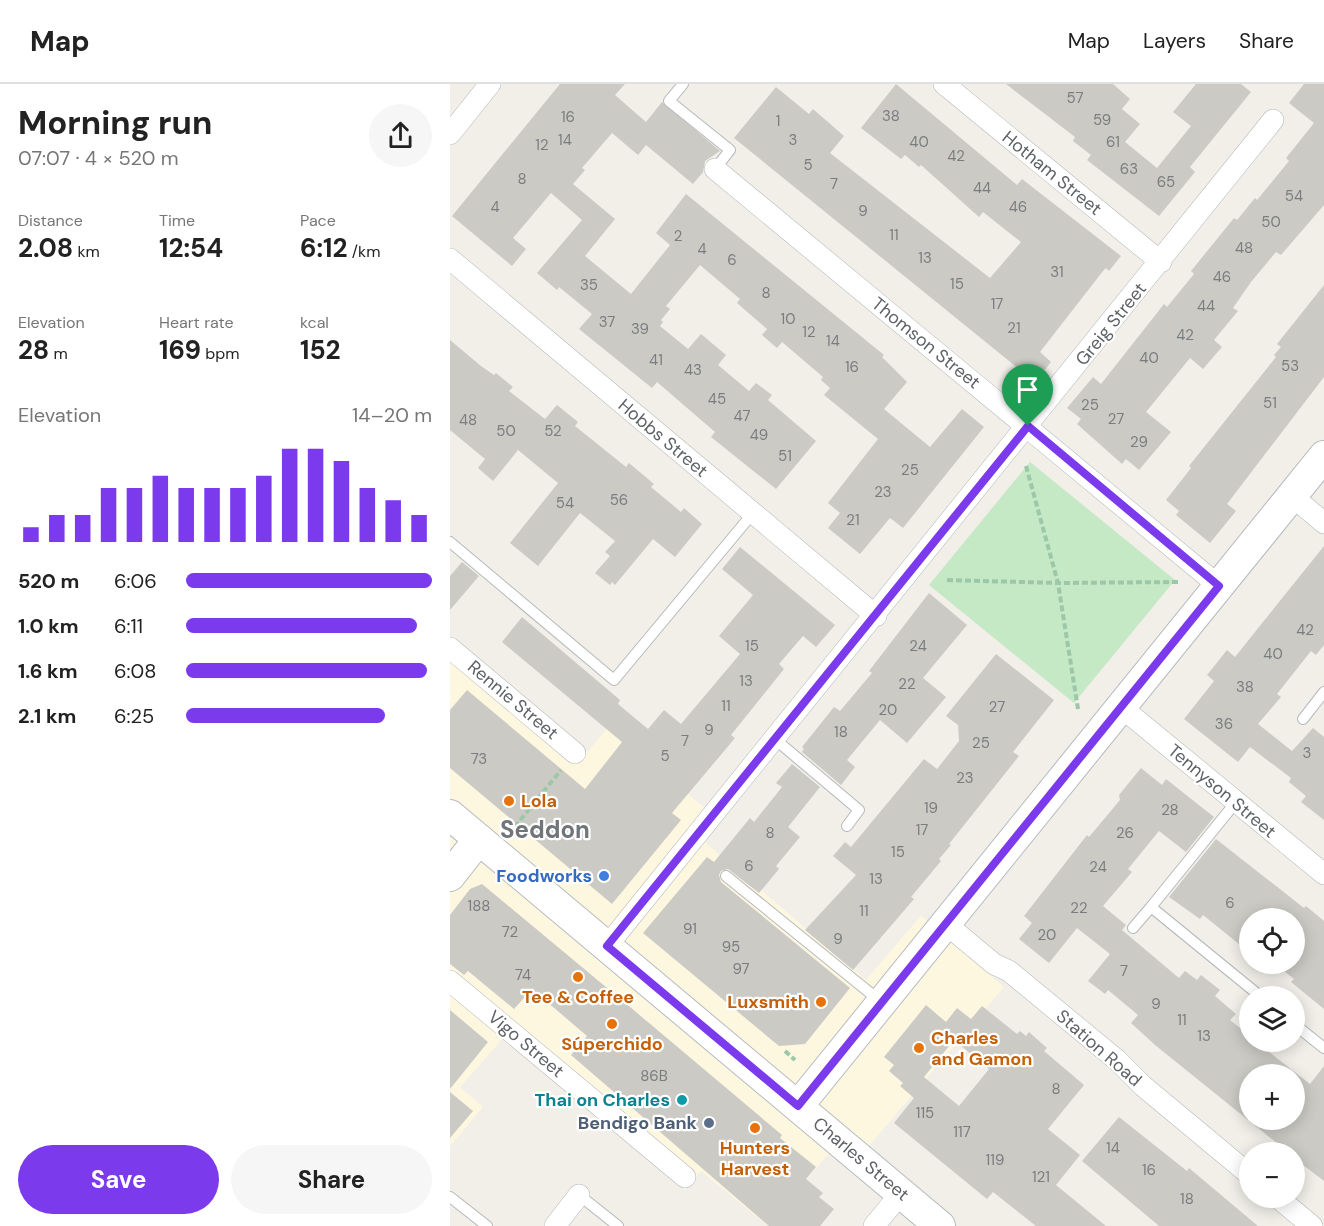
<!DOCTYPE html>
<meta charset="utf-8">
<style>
body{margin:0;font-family:"DM Sans",sans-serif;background:#f6f6f6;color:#222;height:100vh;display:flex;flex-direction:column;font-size:22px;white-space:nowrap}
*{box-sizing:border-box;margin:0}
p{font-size:20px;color:#767676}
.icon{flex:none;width:33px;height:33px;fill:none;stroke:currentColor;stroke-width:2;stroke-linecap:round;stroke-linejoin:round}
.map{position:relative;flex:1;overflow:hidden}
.side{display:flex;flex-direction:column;background:#fff;width:450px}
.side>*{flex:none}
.fabs{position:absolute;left:789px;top:824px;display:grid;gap:12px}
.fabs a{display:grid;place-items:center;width:66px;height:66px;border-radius:50%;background:#fff;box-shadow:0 3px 15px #0003;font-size:30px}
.pin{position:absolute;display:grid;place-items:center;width:51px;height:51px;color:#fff;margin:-62px -26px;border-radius:50% 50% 50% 0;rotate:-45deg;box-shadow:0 0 6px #0007}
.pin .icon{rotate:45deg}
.round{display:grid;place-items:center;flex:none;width:63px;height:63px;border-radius:32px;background:#f6f6f6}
.head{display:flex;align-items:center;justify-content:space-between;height:102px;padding:0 18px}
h1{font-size:33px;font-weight:700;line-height:45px}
.figures{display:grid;grid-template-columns:repeat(3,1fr);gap:9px;height:102px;padding:6px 18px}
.figures div{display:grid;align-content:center}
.figures b{font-size:26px;font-weight:700}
.figures small{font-size:16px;font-weight:400}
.figures p{font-size:16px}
.chart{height:168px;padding:12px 18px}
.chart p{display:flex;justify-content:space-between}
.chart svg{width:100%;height:108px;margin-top:6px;stroke:#7c3aed;stroke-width:6}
.button{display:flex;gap:12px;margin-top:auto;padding:12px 18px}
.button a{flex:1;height:69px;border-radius:36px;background:#7c3aed;color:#fff;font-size:24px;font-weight:700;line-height:69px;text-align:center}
.button a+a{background:#f6f6f6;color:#222}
ul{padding:0 18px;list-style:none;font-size:20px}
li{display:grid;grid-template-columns:96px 72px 1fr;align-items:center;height:45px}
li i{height:15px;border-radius:8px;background:#7c3aed}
header{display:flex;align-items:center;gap:36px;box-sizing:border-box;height:84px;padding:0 30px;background:#fff;border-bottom:2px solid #e0e0e0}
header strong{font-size:28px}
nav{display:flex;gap:33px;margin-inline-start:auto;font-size:21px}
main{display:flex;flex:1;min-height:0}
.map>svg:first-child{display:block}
.commercial{fill:#fef7e0}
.green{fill:#c5e8c5}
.building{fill:#cccac5;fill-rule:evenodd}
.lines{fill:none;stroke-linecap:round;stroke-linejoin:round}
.lane-casing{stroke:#b5b8bc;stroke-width:12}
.street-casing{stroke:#b5b8bc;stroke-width:22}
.secondary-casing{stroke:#b6babf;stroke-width:32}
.path{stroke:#9cc7a9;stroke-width:4;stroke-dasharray:6 3;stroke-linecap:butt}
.lane{stroke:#fff;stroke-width:10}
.street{stroke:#fff;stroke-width:21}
.secondary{stroke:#fff;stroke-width:30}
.route-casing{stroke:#fff;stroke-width:12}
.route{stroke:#7c3aed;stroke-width:8}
.food-dot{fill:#e8710a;stroke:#fff;stroke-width:2}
.shop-dot{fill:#3f7fe0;stroke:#fff;stroke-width:2}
.culture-dot{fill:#0f9aa8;stroke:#fff;stroke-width:2}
.service-dot{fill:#5c6f8a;stroke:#fff;stroke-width:2}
.labels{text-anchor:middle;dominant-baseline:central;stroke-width:4.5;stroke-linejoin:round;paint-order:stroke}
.number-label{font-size:15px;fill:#7a7d7f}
.street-label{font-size:18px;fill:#5f6368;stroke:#fff}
.food-label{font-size:18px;font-weight:bold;fill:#c56008;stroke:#fff}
.shop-label{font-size:18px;font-weight:bold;fill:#366cbe;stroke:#fff;text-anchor:end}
.culture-label{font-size:18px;font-weight:bold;fill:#0d838f;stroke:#fff;text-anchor:end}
.service-label{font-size:18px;font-weight:bold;fill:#4e5e75;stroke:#fff;text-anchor:end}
.district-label{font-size:24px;font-weight:bold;fill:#70757a;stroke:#fff}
</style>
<header>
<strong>Map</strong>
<nav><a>Map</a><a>Layers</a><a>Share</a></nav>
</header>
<main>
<section class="side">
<div class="head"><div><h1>Morning run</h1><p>07:07 · 4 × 520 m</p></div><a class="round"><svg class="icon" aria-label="share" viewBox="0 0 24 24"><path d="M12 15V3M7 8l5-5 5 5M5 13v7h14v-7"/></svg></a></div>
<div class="figures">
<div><p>Distance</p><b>2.08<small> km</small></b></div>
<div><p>Time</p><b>12:54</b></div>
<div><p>Pace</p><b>6:12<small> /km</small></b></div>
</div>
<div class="figures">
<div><p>Elevation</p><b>28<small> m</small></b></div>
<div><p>Heart rate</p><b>169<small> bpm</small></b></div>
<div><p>kcal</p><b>152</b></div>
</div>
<div class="chart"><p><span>Elevation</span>14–20 m</p>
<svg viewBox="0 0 160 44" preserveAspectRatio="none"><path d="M5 44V38M15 44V33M25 44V33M35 44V22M45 44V22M55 44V17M65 44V22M75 44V22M85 44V22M95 44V17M105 44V6M115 44V6M125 44V11M135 44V22M145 44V27M155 44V33"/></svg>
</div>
<ul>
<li><b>520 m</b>6:06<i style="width:100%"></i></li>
<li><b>1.0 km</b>6:11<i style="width:94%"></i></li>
<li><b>1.6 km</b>6:08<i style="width:98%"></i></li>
<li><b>2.1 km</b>6:25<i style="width:81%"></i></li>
</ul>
<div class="button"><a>Save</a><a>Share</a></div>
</section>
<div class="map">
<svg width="874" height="1142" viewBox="0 0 874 1142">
<rect width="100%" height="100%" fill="#f1efe8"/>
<path class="commercial" d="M 0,572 L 129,679 L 159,642 L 258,727 L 243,748 L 416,896 L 471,832 L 554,903 L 407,1076 L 387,1060 L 317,1141 L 251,1087 L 235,1106 L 54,953 L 10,1003 L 33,1023 L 0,1062 Z"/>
<path class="green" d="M 580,378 L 725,496 L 624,619 L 479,501 Z"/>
<path class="building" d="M 110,0 L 175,0 L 165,11 L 196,38 L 212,18 L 270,67 L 255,77 L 253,88 L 243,100 L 196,61 L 188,71 L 162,49 L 132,84 L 135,86 L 123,100 L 165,135 L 135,172 L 181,210 L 220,161 L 206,149 L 236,110 L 434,271 L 432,273 L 457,298 L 434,325 L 480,363 L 512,325 L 534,343 L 453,444 L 440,434 L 410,470 L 378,444 L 390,429 L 378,419 L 428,355 L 374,311 L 380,304 L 371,296 L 373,293 L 332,258 L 327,264 L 312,251 L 317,245 L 287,219 L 290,215 L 250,181 L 216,222 L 220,225 L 211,236 L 213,238 L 210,242 L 238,265 L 251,250 L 276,271 L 268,281 L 299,307 L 306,299 L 322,311 L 318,316 L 366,357 L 326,405 L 261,353 L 265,348 L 207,298 L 202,304 L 129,245 L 142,230 L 109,203 L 107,206 L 87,189 L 132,136 L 101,109 L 63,154 L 76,165 L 62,182 L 2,132 Z
M 446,0 L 567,101 L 572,95 L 671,172 L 659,187 L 656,184 L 653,187 L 590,268 L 601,278 L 585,298 L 284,54 L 326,3 L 359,30 L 363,25 L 394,52 L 380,69 L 540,194 L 571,158 L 533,128 L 529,133 L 471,81 L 469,83 L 455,71 L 451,75 L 411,44 Z
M 556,0 L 663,0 L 680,15 L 672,25 L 690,40 L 675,58 L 707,84 L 741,42 L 723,28 L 746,0 L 791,0 L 801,8 L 740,83 L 745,88 L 709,132 L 637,76 L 641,71 L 623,57 L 625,53 Z
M 854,0 L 874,0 L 874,121 L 831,171 L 826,168 L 801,198 L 783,224 L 788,227 L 764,256 L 772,263 L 753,285 L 740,274 L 696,328 L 721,348 L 689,386 L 676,375 L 672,380 L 627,340 L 631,335 L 617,324 L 643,293 L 651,300 L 714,220 L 717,223 L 744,190 L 741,187 L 784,134 L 787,136 L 805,114 L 807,116 L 839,77 L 836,74 L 864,39 L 839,19 Z
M 874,201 L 874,293 L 777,420 L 786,427 L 760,459 L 726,431 L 729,427 L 716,416 L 741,384 L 739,382 L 826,273 L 824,271 L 831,263 L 827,260 Z
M 0,256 L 31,282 L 44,291 L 46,289 L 63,303 L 59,307 L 95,335 L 107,321 L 128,338 L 125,342 L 176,383 L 179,379 L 204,400 L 201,403 L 231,428 L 234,424 L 252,440 L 225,473 L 203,455 L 165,501 L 162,498 L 160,501 L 145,489 L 160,472 L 155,468 L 165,457 L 130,429 L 88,482 L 60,459 L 108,399 L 68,366 L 43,397 L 28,384 L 35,375 L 0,346 Z
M 874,462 L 874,561 L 866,571 L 861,567 L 827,610 L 831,613 L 808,640 L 842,667 L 863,644 L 874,653 L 874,736 L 851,718 L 856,712 L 839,698 L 841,694 L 800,663 L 788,678 L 734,635 L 764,597 L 757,591 L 777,566 L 785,573 Z
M 290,463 L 385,541 L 366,563 L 353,552 L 329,580 L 334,585 L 281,651 L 285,654 L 222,729 L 231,736 L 162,820 L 0,684 L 0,626 L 17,606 L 135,705 L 172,658 L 52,558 L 72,533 L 170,616 L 168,620 L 198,645 L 214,626 L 231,640 L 290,570 L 269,552 L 303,511 L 272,485 Z
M 12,478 L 29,492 L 0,526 L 0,492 Z
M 479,509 L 517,541 L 473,594 L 496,613 L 457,659 L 430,636 L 397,676 L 405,683 L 391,701 L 352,668 L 354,665 L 352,663 L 384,623 L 390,627 L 422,589 L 419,587 Z
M 546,570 L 604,616 L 563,668 L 569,672 L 499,760 L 501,761 L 489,775 L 491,777 L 461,813 L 464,815 L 403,886 L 355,846 L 406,791 L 383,772 L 395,758 L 401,763 L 474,675 L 487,685 L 509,657 L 508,641 L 496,632 Z
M 342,680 L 370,703 L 338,743 L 350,753 L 326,782 L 329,785 L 309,809 L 278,785 L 271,787 L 269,791 L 271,798 L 400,904 L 355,960 L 329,962 L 193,849 L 257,773 L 264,778 L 300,734 L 304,738 L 332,703 L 326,699 Z
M 691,684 L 712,701 L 716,695 L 764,733 L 736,768 L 709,747 L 678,785 L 682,788 L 653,822 L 676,841 L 672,846 L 729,894 L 735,887 L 747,896 L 751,891 L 770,906 L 765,912 L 786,930 L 780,936 L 800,952 L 800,957 L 805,957 L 860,1000 L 874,982 L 874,1097 L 844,1074 L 844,1068 L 838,1068 L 705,961 L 681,939 L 688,931 L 658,906 L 655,910 L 638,897 L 660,870 L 627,844 L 599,879 L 569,855 L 582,839 L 574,832 L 637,751 L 639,753 L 670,716 L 669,711 ZM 800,990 L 844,990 L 844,1035 L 800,1035 Z
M 766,755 L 854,824 L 856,822 L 874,837 L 874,925 L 841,898 L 844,895 L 824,879 L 844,879 L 844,834 L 800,834 L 800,869 L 753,831 L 750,835 L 719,813 Z
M 32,800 L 186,928 L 332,1051 L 330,1054 L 366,1083 L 356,1095 L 373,1109 L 369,1113 L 384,1125 L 370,1142 L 319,1142 L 121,971 L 137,952 L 82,905 L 64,925 L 18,887 L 14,891 L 0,880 L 0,831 L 20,805 Z
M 476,921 L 496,938 L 507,924 L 521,935 L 532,922 L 567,950 L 570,947 L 576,952 L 579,948 L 597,964 L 594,967 L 634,1001 L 598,1045 L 630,1071 L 606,1101 L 656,1142 L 586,1142 L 543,1108 L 537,1115 L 444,1039 L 464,1014 L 450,1002 L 453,999 L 439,987 L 444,981 L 434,973 ZM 504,956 L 539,985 L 509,1022 L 474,993 Z
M 0,926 L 38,958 L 0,1005 Z
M 0,1008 L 23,1027 L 0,1054 Z
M 669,1033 L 737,1087 L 739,1084 L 808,1142 L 709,1142 L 632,1077 Z"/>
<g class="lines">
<defs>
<path id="lane" d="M 233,0 L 219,17 L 280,66 L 265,85
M 0,458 L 164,596 L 303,429
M 853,635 L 874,608
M 326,656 L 409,726 L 397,742
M 786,718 L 701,823 L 810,912
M 276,792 L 430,917
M 683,844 L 701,823
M 844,940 L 874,964
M 129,1111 L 168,1142
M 0,1113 L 37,1142"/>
<path id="street" d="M 494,0 L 711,178
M 0,50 L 40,0
M 265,85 L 769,502
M 0,175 L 426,532
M 842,412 L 874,439
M 0,564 L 125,669
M 671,623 L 874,790
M 496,840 L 544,880 L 559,887 L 667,976 L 693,1002 L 800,1091
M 157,862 L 823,36
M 0,897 L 235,1093
M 827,1113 L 862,1142
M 105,1142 L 129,1111
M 424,1142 L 451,1109"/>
<path id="secondary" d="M 0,731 L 490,1142
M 0,792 L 29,755
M 348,1022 L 874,372"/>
</defs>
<use href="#lane" class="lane-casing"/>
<use href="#street" class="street-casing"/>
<use href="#secondary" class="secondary-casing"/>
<path class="path" d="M 576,382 L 608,499 L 628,625
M 497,496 L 608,499 L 730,498
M 59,750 L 111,686
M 335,967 L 345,976"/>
<use href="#lane" class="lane"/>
<use href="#street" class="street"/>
<use href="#secondary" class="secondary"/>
</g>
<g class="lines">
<defs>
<path id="route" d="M 578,342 L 769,502 L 348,1022 L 157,862 Z"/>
</defs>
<use href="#route" class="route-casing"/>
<use href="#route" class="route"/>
</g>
<g class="food-dot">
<circle cx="59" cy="717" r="6"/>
<circle cx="128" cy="893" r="6"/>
<circle cx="371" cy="918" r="6"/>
<circle cx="162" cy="940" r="6"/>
<circle cx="469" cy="964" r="6"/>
<circle cx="305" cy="1044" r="6"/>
</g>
<circle class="shop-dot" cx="154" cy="792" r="6"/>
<circle class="culture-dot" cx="232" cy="1016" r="6"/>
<circle class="service-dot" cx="259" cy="1039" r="6"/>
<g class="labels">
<g class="number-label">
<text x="625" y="14">57</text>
<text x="441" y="32">38</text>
<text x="118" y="33">16</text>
<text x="652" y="36">59</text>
<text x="328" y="37">1</text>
<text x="115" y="56">14</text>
<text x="343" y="56">3</text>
<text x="469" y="58">40</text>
<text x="663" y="58">61</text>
<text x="92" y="61">12</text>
<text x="506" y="72">42</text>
<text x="358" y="81">5</text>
<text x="679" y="85">63</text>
<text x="72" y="95">8</text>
<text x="716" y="98">65</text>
<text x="384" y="100">7</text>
<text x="532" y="104">44</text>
<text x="844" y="112">54</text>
<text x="45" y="123">4</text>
<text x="568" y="123">46</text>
<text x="413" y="127">9</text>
<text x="821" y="138">50</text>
<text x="444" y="151">11</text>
<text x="228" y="152">2</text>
<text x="794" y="164">48</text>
<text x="252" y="165">4</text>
<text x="475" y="174">13</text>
<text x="282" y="176">6</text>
<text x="607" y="188">31</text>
<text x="772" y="193">46</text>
<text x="507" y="200">15</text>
<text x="139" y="201">35</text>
<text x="316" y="209">8</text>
<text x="547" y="220">17</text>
<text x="756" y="222">44</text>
<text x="338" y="235">10</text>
<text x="157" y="238">37</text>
<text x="564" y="244">21</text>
<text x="190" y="245">39</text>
<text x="359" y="248">12</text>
<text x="735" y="251">42</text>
<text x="383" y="257">14</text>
<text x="699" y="274">40</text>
<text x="206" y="276">41</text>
<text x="840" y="282">53</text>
<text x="402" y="283">16</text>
<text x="243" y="286">43</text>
<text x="267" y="315">45</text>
<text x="820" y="319">51</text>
<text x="640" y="321">25</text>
<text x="292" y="332">47</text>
<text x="666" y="335">27</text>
<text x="18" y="336">48</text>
<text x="56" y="347">50</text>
<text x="103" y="347">52</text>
<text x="309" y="351">49</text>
<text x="689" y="358">29</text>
<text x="335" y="372">51</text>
<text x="460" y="386">25</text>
<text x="433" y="408">23</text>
<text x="169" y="416">56</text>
<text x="115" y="419">54</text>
<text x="403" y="436">21</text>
<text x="855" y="546">42</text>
<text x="302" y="562">15</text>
<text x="468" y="562">24</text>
<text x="823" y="570">40</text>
<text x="296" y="597">13</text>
<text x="457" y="600">22</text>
<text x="795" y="603">38</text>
<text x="276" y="622">11</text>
<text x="547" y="623">27</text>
<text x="438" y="626">20</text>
<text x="774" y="640">36</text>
<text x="259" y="646">9</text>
<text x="391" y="648">18</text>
<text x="235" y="657">7</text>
<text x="531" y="659">25</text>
<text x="857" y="669">3</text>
<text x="215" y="672">5</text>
<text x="29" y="675">73</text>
<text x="515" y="694">23</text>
<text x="481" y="724">19</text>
<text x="720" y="726">28</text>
<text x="472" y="746">17</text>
<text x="320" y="749">8</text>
<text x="675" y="749">26</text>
<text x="448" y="768">15</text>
<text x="299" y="782">6</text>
<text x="648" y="783">24</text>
<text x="426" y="795">13</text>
<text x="780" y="819">6</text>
<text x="29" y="822">188</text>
<text x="629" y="824">22</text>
<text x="414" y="827">11</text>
<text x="240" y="845">91</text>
<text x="60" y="848">72</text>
<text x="597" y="851">20</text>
<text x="388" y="855">9</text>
<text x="281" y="863">95</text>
<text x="291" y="885">97</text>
<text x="674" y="887">7</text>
<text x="73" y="891">74</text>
<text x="706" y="920">9</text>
<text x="732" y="936">11</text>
<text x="754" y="952">13</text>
<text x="204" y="992">86B</text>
<text x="606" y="1005">8</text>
<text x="475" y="1029">115</text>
<text x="512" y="1048">117</text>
<text x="663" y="1064">14</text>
<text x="545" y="1076">119</text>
<text x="699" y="1086">16</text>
<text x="591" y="1093">121</text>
<text x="737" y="1115">18</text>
</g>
<g class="street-label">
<text transform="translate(602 89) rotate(39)">Hotham Street</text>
<text transform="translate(661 240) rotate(-51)">Greig Street</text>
<text transform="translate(476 259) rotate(39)">Thomson Street</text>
<text transform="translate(213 354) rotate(40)">Hobbs Street</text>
<text transform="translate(63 616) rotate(40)">Rennie Street</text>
<text transform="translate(772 707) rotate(40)">Tennyson Street</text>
<text transform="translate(76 960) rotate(40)">Vigo Street</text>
<text transform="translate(649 964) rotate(41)">Station Road</text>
<text transform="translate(411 1075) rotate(40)">Charles Street</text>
</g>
<g class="food-label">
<text x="71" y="717" text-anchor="start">Lola</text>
<text x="128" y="913">Tee &amp; Coffee</text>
<text x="359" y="918" text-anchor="end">Luxsmith</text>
<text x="481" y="954" text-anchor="start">Charles<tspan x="481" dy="21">and Gamon</tspan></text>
<text x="162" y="960">Súperchido</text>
<text x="305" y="1064">Hunters<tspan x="305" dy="21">Harvest</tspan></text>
</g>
<g class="shop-label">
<text x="142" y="792">Foodworks</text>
</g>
<g class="culture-label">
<text x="220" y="1016">Thai on Charles</text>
</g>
<g class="service-label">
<text x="247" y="1039">Bendigo Bank</text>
</g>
<g class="district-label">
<text x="95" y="745">Seddon</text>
</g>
</g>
</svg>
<div class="fabs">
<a><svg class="icon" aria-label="locate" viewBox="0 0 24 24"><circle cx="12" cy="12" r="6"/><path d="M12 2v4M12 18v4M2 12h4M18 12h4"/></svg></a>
<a><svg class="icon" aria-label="layers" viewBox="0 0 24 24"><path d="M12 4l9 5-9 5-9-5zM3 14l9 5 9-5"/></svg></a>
<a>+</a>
<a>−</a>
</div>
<div class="pin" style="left:578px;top:342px;background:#1e9e55"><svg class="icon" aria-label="arrive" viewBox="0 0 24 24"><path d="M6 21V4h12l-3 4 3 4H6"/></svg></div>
</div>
</main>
